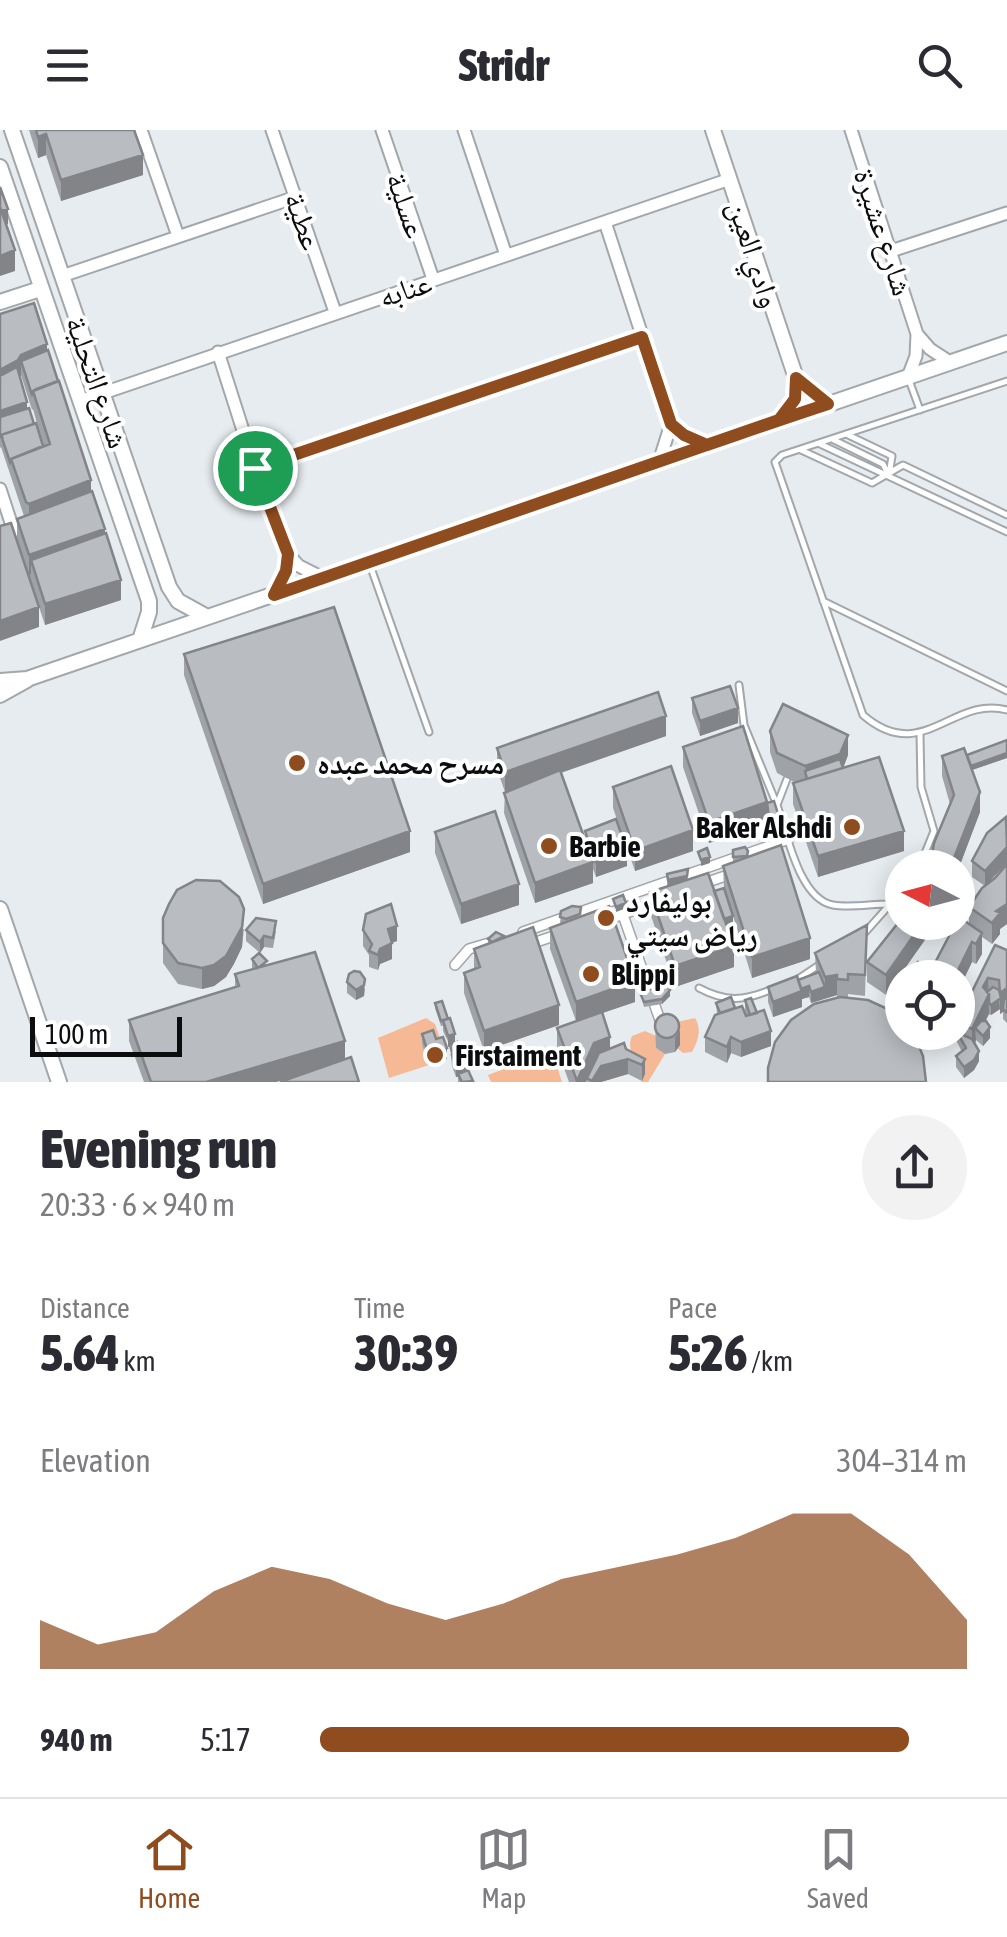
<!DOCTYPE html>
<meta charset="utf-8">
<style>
body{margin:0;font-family:"Asap Condensed","Noto Naskh Arabic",sans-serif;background:#f2f2f3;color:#2b2b33;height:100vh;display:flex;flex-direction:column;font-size:38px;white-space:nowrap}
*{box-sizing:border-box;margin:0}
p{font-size:32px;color:#7c7c81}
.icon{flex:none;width:55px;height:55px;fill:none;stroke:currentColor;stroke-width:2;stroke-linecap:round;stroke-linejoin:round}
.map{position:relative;height:952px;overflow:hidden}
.drawer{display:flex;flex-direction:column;background:#fff;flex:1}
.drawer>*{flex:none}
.needle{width:65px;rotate:276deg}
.tools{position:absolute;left:885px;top:720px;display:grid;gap:20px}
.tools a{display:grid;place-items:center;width:90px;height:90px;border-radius:50%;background:#fff;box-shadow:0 5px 25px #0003;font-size:50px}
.scale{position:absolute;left:30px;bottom:25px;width:152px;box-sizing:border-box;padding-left:10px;border:5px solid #0b0d0f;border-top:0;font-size:28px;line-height:35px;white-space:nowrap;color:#0b0d0f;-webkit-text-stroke:8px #fff;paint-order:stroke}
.pin{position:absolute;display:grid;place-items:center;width:85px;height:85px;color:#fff;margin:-42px;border:5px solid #fff;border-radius:50%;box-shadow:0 2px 10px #0007}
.round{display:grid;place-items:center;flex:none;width:105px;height:105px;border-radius:52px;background:#f2f2f3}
.summary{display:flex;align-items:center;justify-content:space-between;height:170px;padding:0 40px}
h1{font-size:55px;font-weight:800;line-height:75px}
.figures{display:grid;grid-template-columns:repeat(3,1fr);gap:15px;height:170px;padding:10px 40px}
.figures div{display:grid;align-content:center}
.figures b{font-size:50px;font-weight:800}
.figures small{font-size:28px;font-weight:400}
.figures p{font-size:28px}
.chart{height:280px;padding:20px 40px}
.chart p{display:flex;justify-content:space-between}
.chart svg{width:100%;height:180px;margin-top:10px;fill:#8f4c1e;opacity:.7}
ul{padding:0 40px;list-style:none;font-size:32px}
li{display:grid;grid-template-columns:160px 120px 1fr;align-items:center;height:75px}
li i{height:25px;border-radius:12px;background:#8f4c1e}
header{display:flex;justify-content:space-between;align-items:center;height:130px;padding:0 40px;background:#fff;font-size:45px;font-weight:800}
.dock{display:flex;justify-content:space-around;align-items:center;height:140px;border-top:2px solid #e1e1e2;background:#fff;font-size:28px;color:#7c7c81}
.dock a{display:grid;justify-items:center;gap:5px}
.dock .active{color:#8f4c1e}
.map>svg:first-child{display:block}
.green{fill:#f6b995}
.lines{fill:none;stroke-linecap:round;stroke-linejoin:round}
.service-casing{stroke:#a2a7ab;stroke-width:9}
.pedestrian-casing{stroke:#a2a7ab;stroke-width:12}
.minor-casing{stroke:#a2a7ab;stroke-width:15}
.tertiary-casing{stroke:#a2a7ab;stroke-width:18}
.service{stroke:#fff;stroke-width:5}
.pedestrian{stroke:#fff;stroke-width:9}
.minor{stroke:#fff;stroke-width:11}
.tertiary{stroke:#fff;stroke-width:14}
.wall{fill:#9fa3a7;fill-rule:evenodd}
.shaded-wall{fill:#828488}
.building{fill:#b9bdc2;stroke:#828488;stroke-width:2.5}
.route-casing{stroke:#fff;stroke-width:20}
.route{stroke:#8f4c1e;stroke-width:12}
.poi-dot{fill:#8f4c1e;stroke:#fff;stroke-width:4}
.labels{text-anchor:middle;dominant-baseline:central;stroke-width:8;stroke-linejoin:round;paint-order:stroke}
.street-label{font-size:30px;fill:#0b0d0f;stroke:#fff}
.poi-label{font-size:30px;font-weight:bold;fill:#0b0d0f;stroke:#fff;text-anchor:start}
</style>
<header><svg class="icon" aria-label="menu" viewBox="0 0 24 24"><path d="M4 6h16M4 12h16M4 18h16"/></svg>Stridr<svg class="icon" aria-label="search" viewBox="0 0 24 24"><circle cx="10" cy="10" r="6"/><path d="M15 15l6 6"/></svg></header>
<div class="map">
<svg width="1007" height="952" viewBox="0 0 1007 952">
<rect width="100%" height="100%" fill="#e7ecf0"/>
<path class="green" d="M 426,888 L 435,894 L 443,917 L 423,915 L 429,935 L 389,948 L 378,908 Z
M 695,888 C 702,899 698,911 692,922 L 683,923 L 678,919 L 680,911 L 677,892 Z
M 645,901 L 656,906 L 656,918 L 665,924 L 648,952 L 641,952 L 645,945 C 636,934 626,920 632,906 Z
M 552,921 L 562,952 L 491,952 L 488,945 Z"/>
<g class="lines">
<defs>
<path id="service" d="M 909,250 L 920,280
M 1007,251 L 782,325 L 775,332 L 863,585 C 922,636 953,565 1007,580
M 846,304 L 892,326 L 889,345
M 834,310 L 883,334 L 887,342
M 820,314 L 1007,402
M 801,320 L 872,353 L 903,335 L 1007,385
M 370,435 L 429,602
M 823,471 L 1007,561
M 739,555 L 744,595 L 777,675
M 787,649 L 777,675 C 787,703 799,769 833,775 C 850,778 871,774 889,774
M 919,738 L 934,701 L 921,657 L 920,604
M 861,807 L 902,761
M 795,851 L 819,835
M 699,858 C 725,872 744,871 770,860"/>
<path id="pedestrian" d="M 702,754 L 734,743
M 623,785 L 661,893
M 604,791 L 659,771
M 523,802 L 789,709
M 527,815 L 560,804
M 455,835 L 469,819 L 499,810"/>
<path id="minor" d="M 141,0 L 178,106
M 272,0 L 335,182
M 382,0 L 433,149
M 464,0 L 506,125
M 851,0 L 917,204
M 605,92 L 671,294
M 891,121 L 1007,83
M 62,146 L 296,67
M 218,222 L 255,338 L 288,424
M 908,247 L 916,226 L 917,204 L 930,219 L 950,232
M 80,271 L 730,49
M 659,332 L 671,294 L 684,305 L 707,315
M 255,338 L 642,207
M 0,359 L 15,405
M 274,465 L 286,441 L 288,424 L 299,436 L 323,448"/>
<path id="tertiary" d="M 12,0 L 169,457 L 178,471 L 207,487
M 713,0 L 796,248 L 795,269 L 779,290
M 0,37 L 149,471 L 149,482 L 140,510
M 0,172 L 40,159
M 796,248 L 828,274
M 0,551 L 27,549 L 1007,213
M 0,565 L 27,550
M 0,779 L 59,952"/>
</defs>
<use href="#service" class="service-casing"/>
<use href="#pedestrian" class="pedestrian-casing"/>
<use href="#minor" class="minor-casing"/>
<use href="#tertiary" class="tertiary-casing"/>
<use href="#service" class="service"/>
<use href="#pedestrian" class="pedestrian"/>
<use href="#minor" class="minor"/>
<use href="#tertiary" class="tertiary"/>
</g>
<path class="wall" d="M 29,0 L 134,0 L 143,45 L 61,71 L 46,25 L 38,28 Z
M 0,184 L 47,220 L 105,403 L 121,470 L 45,495 L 39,477 L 39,497 L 17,409 L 17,389 L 24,386 L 1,317 L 0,318 ZM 21,245 L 32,280 L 33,279 L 43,316 L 27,279 L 20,248 Z
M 184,524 L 410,722 L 263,774 L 184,545 Z
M 692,568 L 738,593 L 700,606 L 692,583 Z
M 770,601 L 848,625 L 843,638 L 904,721 L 818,747 L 793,674 L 793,653 L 796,653 L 777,643 L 770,622 Z
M 666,606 L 561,643 L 585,710 L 585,701 L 627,736 L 596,747 L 593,739 L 593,753 L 535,773 L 504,683 L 505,662 L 497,639 L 497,618 Z
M 1007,610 L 1007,628 L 972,640 L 980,682 L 958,740 L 958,738 L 931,731 L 950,674 L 942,646 L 942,626 L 967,625 Z
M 683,617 L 767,673 L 778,694 L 769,697 L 767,693 L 709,713 L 683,637 Z
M 613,657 L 693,721 L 635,741 L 613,678 Z
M 1007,687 L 1007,733 L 987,754 L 995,748 L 1007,734 L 1007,794 L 1000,799 L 1000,804 L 992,814 L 982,807 L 982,824 L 976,834 L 972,832 L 958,861 L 958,848 L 969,794 L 969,777 L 985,756 L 972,747 L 972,731 Z
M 435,702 L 519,775 L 461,794 L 435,723 Z
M 733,720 L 748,727 L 810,829 L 752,848 L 733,786 L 733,796 L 727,798 L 734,837 L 675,857 L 650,783 L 650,762 L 667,756 L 667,744 L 688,739 L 688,749 L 714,761 L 724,758 L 723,736 L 733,732 Z
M 561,781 L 581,787 L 635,872 L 602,883 L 610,919 L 626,919 L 645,929 L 645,944 L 642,951 L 628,944 L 601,952 L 587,952 L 587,949 L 586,952 L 569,952 L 557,919 L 557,898 L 576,891 L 550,819 L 550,798 L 560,794 Z
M 163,788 L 244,799 L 242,817 L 226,847 L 214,856 L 202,859 L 178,854 L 163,833 Z
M 934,792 L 934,797 L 886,865 L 867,852 L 867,832 Z
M 867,795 L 865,866 L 848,864 L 848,868 L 837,868 L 837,865 L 811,873 L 809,867 L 802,869 L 802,877 L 773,887 L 768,872 L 768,857 L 798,850 L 816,844 L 815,823 Z
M 246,800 L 276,801 L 273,818 L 264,817 L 260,823 L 246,811 Z
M 363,800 L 397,811 L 392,813 L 392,829 L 380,834 L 378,840 L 369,837 L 369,825 L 363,816 Z
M 504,808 L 559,895 L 484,921 L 464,863 L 464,843 L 474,839 L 474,819 L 488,814 L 488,809 Z
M 1007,820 L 1007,893 L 1003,889 L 1003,882 L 1000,884 L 1000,879 L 991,885 L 989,884 L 985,891 L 990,908 L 983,916 L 976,910 L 975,914 L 979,931 L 974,940 L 964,948 L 956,937 L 956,926 L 962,922 L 957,912 L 958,890 Z
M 252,829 L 267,835 L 306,943 L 276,952 L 144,952 L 129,911 L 129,890 L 235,858 L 235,844 L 252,839 Z
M 347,852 L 365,859 L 364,866 L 356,870 L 347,863 Z
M 641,865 L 670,866 L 662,874 L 644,877 Z
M 745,870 L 771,916 L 741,927 L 731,923 L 727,933 L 705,922 L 705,907 L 717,884 L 716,873 L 745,881 Z
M 435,873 L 455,913 L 473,952 L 444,952 L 458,952 L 458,947 L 456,947 L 452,936 L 450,916 L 443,901 L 443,896 L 441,896 L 435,878 Z
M 662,884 L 680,915 L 675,922 L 665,924 L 656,918 L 655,894 Z
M 422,904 L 436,909 L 447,929 L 429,935 L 422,914 Z"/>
<path class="shaded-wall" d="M 46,4 L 46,25 L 38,28 L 38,7 Z
M 143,25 L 143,45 L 61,71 L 61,50 Z
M 8,79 L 8,94 L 0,97 L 0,81 Z
M 15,120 L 15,141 L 0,146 L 0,126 Z
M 47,214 L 47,235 L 21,231 L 21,245 L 18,250 L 0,260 L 0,240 L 21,225 Z
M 27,272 L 27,287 L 0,296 L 0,281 Z
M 91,350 L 91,371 L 29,395 L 29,374 Z
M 105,399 L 105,419 L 31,430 L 31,444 L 29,445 L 29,425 Z
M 121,450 L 121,470 L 45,495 L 45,474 Z
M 39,477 L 39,497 L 0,511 L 0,491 Z
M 738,578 L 738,593 L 700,606 L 700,591 Z
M 666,586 L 666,606 L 505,662 L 505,642 Z
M 848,605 L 848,625 L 841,644 L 808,654 L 805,636 Z
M 1007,623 L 1007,628 L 966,642 L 966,637 Z
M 980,662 L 980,682 L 958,740 L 958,738 L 950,738 Z
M 767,672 L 767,693 L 709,713 L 709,692 Z
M 778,684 L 778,694 L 769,697 L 769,687 Z
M 693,700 L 693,721 L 635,741 L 635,721 Z
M 410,701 L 410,722 L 263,774 L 263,754 Z
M 904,701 L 904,721 L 818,747 L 818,726 Z
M 1007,717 L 1007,733 L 985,756 L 985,741 Z
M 627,720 L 627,736 L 596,747 L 596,732 Z
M 710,727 L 710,733 L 701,736 L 701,730 Z
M 593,732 L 593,753 L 535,773 L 535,753 Z
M 687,746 L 687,756 L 668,761 L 668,750 Z
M 519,754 L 519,775 L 461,794 L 461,774 Z
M 626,773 L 626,778 L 616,782 L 616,777 Z
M 1007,774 L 1007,794 L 1000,799 L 1000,804 L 992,814 L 992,793 L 996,781 Z
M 244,779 L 242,817 L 234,834 L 226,847 L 214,856 L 202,859 L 202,838 Z
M 733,786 L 733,796 L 721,800 L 721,790 Z
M 923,792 L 934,792 L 934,797 L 886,865 L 886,845 Z
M 397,796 L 397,811 L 388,814 L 388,799 Z
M 982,803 L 982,824 L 976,834 L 976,814 Z
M 264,806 L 264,817 L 260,823 L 260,812 Z
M 810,808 L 810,829 L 752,848 L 752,827 Z
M 972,812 L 972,832 L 958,861 L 958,848 L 954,848 Z
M 392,813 L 392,829 L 380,834 L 378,840 L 378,825 L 380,819 Z
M 734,816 L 734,837 L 675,857 L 675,836 Z
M 837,845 L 837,865 L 811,873 L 811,862 L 825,857 L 825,847 Z
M 988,848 L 989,884 L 980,902 L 975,898 L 976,910 L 972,920 L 972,899 L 983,857 Z
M 365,849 L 364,866 L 356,870 L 356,860 Z
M 635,851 L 635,872 L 576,892 L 576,872 Z
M 809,856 L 809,867 L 802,869 L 802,877 L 773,887 L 773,872 Z
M 1007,858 L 1007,879 L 1000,884 L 1000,863 Z
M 670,860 L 670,866 L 662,874 L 662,869 Z
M 999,870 L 1000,879 L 991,885 L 991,875 Z
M 559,875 L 559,895 L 484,921 L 484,901 Z
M 990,897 L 990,908 L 983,916 L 983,906 Z
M 680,900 L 680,915 L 675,922 L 675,907 Z
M 771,901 L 771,916 L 741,927 L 741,912 Z
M 455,904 L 455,914 L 448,917 L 448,906 Z
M 610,907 L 610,928 L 594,934 L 586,952 L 577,952 L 594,913 Z
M 731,907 L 731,923 L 727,933 L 727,917 Z
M 345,911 L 345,932 L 276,952 L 206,952 Z
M 447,918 L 447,929 L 429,935 L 429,925 Z
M 979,921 L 979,931 L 974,940 L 964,948 L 964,937 Z
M 628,929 L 628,944 L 601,952 L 592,952 L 601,936 Z
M 645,929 L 645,944 L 642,951 L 642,935 Z
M 467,934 L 467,944 L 456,947 L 456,937 Z"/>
<path class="building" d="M 36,0 L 134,0 L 143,25 L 61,50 L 46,4 L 38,7 Z
M 0,57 L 8,79 L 1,81 L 0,77 Z
M 0,77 L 15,120 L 0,126 Z
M 34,173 L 47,214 L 21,225 L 18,230 L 0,240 L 0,184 Z
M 48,220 L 58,251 L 36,259 L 33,261 L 34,264 L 32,265 L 21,231 Z
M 17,237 L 27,272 L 0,281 L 0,246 Z
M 59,251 L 91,350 L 29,374 L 26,372 L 11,329 L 50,314 L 33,261 Z
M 29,278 L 34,294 L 1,305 L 2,307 L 0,307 L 0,287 Z
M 36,293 L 43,316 L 11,329 L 10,332 L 1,305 Z
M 92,361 L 105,399 L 29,425 L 17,389 Z
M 11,393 L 39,477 L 0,491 L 0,396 Z
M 106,403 L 121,450 L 45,474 L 31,430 Z
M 334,477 L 410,701 L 263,754 L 184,524 Z
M 730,556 L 738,578 L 700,591 L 692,568 Z
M 658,562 L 666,586 L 505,642 L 497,618 Z
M 783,574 L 848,605 L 840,624 L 805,636 L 777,623 L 770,601 Z
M 743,596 L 767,672 L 709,692 L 683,617 Z
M 1007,610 L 1007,623 L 971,636 L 967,625 Z
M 964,618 L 980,662 L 950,738 L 928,738 L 931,731 L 934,713 L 954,665 L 942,626 Z
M 879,627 L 904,701 L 818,726 L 793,653 Z
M 840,629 L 843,638 L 807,649 L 805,641 Z
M 671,636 L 693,700 L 635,721 L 613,657 Z
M 560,640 L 593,732 L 535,753 L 504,663 Z
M 774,671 L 778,684 L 769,687 L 767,673 Z
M 495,681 L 519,754 L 461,774 L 435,702 Z
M 1006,687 L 1007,717 L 985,741 L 972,731 L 987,703 Z
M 616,689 L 627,720 L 596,732 L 585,701 Z
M 781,715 L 810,808 L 752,827 L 723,736 Z
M 745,717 L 748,721 L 747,726 L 733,727 L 733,720 Z
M 707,718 L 710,727 L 701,730 L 698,722 Z
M 1007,734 L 1007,774 L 996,781 L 1000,783 L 992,793 L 969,777 L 982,758 L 995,748 Z
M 688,739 L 687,746 L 668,750 L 667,744 Z
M 708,743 L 734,816 L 675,836 L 650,762 Z
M 196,750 L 220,751 L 239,767 L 244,779 L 242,797 L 226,826 L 214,835 L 202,838 L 178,833 L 163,813 L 163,788 L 169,774 L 177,760 Z
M 724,758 L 733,786 L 724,789 L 714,761 Z
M 623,765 L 626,773 L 616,777 L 613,769 Z
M 391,774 L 397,796 L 388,799 L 392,813 L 380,819 L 378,825 L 369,821 L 372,814 L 363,800 L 366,784 Z
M 572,776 L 581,777 L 580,784 L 566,789 L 560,787 L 561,781 Z
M 609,776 L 635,851 L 576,872 L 550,798 Z
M 959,787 L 982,803 L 976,814 L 972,812 L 954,848 L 927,848 Z
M 256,788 L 276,791 L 273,808 L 264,806 L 260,812 L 246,800 Z
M 902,788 L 902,792 L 923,792 L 886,845 L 867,832 Z
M 867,795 L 865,845 L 848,844 L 848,850 L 837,849 L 837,845 L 825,847 L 815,823 Z
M 533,797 L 559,875 L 484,901 L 464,843 L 480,837 L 474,819 Z
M 496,802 L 504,806 L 492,812 L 488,809 Z
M 995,815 L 1007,820 L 1007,858 L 1000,863 L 999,850 L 988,848 L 983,857 L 989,864 L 972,899 L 958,892 L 958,890 Z
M 315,822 L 345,911 L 206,952 L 151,952 L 129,890 L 239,856 L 235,844 Z
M 259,823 L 267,831 L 258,838 L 252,829 Z
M 918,832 L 925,836 L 920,848 L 907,848 Z
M 354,841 L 360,842 L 365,849 L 364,855 L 356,860 L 347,852 L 349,844 Z
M 819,842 L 825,857 L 811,862 L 809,856 L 801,859 L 798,850 Z
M 797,846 L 802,861 L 773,872 L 768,857 Z
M 666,855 L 670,860 L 662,869 L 644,872 L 641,865 L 650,859 Z
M 993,857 L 999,860 L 1001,868 L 991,875 L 989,873 L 989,864 L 987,862 Z
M 731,867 L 735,878 L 720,883 L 716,873 Z
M 840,867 L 868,870 L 892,881 L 902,892 L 902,902 L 913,902 L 923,926 L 926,952 L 768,952 L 768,938 L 775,912 L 791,890 L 814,874 Z
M 1007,867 L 1007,883 L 1003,879 L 1004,869 Z
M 751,868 L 757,883 L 750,885 L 745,870 Z
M 442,871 L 448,889 L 441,891 L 435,873 Z
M 742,876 L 746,886 L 764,880 L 771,901 L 741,912 L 731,907 L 727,917 L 705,907 L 715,885 Z
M 602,882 L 610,907 L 594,913 L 577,951 L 557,898 Z
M655 896a12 12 0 1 1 24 0a12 12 0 1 1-24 0Z
M 450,888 L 455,904 L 448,906 L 443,890 Z
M 981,891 L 986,891 L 990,897 L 983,906 L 975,898 Z
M 433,900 L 436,909 L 443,907 L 447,918 L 429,925 L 422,904 Z
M 957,902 L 972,909 L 979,921 L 974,930 L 964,937 L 956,926 L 966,918 Z
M 457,912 L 460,923 L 453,925 L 450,915 Z
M 624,913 L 626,919 L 645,929 L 642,935 L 628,929 L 601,936 L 592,951 L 587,948 L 599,923 Z
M 463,922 L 467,934 L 456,937 L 452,925 Z
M 351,927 L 359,952 L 280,952 Z
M 468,940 L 473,951 L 462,952 L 458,944 Z"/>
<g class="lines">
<defs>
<path id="route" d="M 255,338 L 288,424 L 286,441 L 274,465 L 779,290 L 795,269 L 796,248 L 828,274 C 788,287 748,301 707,315 L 684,305 L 671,294 L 642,207 L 255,338"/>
</defs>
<use href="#route" class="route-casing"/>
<use href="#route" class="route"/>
</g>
<g class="poi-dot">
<circle cx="297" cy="633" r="10"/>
<circle cx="852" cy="697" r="10"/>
<circle cx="549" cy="716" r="10"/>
<circle cx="606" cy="788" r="10"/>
<circle cx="591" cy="844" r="10"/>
<circle cx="435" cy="925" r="10"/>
</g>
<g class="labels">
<g class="street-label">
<text transform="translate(407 75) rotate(71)">عسلية</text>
<text transform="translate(304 91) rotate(71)">عطية</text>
<text transform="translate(884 102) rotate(72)">شارع عشيرة</text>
<text transform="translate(755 124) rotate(72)">وادي العين</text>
<text transform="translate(405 159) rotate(-18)">عنابه</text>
<text transform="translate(98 252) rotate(71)">شارع التحلية</text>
</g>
<g class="poi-label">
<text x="317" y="633">مسرح محمد عبده</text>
<text x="832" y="697" text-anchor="end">Baker Alshdi</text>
<text x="569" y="716">Barbie</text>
<text x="626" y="771">بوليفارد<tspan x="626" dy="34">رياض سيتي</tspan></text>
<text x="611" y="844">Blippi</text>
<text x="455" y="925">Firstaiment</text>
</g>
</g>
</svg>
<div class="tools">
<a><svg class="needle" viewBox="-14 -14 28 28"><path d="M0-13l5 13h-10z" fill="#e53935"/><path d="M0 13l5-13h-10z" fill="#7c7c81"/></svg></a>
<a><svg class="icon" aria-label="locate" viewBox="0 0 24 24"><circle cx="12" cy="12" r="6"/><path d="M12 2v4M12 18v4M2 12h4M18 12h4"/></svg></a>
</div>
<div class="scale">100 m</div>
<div class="pin" style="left:255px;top:338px;background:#1e9e55"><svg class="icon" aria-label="arrive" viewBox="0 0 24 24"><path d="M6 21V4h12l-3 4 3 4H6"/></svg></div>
</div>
<section class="drawer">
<div class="summary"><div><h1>Evening run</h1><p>20:33 · 6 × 940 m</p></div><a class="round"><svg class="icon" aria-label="share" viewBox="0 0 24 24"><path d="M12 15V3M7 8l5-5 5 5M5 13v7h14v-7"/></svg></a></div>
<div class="figures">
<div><p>Distance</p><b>5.64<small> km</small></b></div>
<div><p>Time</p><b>30:39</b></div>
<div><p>Pace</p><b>5:26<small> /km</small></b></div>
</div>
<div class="chart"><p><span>Elevation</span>304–314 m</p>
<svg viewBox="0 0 160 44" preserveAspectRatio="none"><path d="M0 44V32L10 38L20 35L30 25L40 19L50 22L60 28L70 32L80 28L90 22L100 19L110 16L120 12L130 6L140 6L150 16L160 32V44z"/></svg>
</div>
<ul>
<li><b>940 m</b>5:17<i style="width:91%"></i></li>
</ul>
</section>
<nav class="dock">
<a class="active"><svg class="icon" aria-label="home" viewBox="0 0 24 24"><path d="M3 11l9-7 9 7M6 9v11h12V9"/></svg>Home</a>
<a><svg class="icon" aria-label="map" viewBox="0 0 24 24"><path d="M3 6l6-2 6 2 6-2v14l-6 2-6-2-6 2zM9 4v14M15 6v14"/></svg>Map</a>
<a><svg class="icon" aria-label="saved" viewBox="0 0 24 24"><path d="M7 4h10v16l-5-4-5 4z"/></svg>Saved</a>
</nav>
